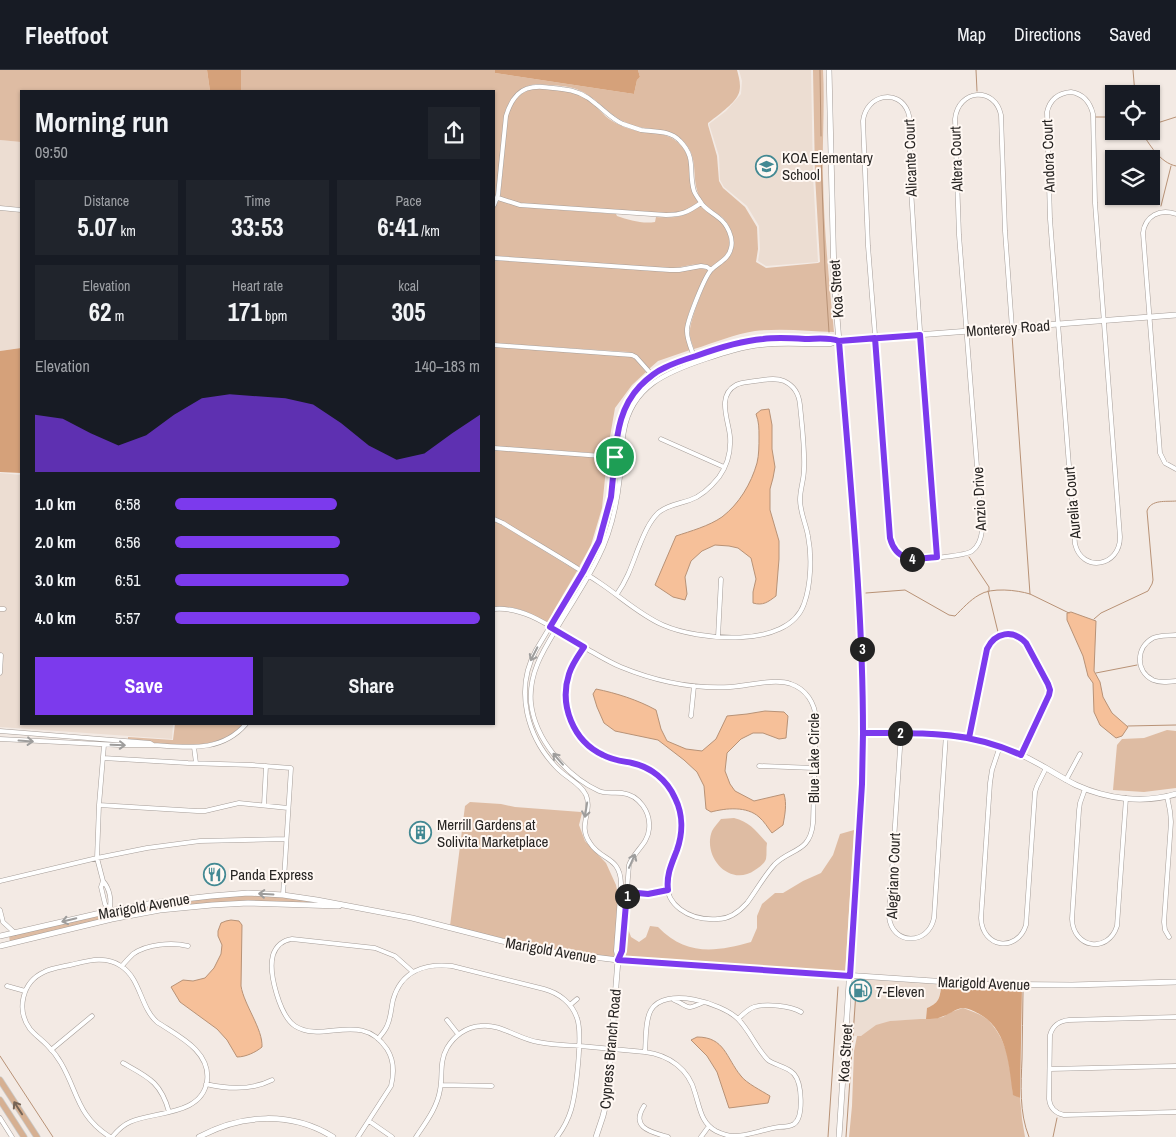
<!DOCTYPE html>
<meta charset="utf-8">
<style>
body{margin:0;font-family:"Archivo Narrow",sans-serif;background:#20242c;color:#f1f3f6;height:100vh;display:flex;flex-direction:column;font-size:19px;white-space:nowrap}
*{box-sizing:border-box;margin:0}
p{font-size:16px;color:#9ea1a6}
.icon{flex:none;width:28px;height:28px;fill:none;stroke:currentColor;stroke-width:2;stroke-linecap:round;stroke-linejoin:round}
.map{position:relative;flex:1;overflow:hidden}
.sheet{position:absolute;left:20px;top:20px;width:475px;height:635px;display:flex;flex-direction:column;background:#171b24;border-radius:0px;box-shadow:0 1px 4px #0004}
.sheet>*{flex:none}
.controls{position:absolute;left:1105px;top:15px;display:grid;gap:10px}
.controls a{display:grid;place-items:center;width:55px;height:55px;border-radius:0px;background:#171b24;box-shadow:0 1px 4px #0004;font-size:25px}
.pin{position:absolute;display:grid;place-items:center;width:42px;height:42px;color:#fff;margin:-21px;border:2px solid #fff;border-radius:50%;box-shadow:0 1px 5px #0007}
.km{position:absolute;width:25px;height:25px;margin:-12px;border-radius:50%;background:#222;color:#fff;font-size:14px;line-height:25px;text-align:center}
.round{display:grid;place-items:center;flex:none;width:52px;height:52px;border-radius:0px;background:#20242c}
.summary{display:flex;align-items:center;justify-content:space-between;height:85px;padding:0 15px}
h1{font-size:28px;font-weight:800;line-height:38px}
.metrics{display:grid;grid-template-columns:repeat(3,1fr);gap:8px;height:85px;padding:5px 15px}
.metrics div{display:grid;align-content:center;border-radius:0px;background:#20242c;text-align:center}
.metrics b{font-size:25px;font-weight:800}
.metrics small{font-size:14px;font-weight:400}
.metrics p{font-size:14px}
.chart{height:140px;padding:10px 15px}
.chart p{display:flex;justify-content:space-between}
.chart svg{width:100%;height:90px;margin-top:5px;fill:#7c3aed;opacity:.7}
.primary-button{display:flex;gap:10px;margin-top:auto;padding:10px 15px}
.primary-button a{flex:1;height:58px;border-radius:0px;background:#7c3aed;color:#fff;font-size:20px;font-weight:800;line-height:58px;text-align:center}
.primary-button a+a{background:#20242c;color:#f1f3f6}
ul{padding:0 15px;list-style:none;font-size:16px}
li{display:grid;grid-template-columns:80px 60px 1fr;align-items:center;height:38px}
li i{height:12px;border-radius:6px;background:#7c3aed}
header{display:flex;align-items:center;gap:30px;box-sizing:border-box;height:70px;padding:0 25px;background:#171b24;border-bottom:1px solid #363941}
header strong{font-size:24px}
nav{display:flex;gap:28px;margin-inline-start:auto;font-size:18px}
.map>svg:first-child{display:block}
.built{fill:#ecddd2}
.green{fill:#debca3}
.forest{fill:#d5a17a}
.water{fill:#f6c099;stroke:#b89276}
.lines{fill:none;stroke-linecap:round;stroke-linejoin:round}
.stream{stroke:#b89276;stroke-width:1}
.street-casing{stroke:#a59d98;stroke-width:5}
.secondary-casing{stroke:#a59d98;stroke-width:6}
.primary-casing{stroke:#cbcbca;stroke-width:7}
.street{stroke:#fff;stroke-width:4}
.secondary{stroke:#fff;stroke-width:5}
.primary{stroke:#d6b092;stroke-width:5.5}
.oneway{stroke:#9e9d9c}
.oneway2{stroke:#766455}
.route-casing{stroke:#fff;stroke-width:10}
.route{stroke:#7c3aed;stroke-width:6}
.labels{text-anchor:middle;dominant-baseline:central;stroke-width:4;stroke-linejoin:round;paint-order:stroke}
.street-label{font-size:15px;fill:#282523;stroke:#fff8f3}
.poi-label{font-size:15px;fill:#282523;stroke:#fff8f3;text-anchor:start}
</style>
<header>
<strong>Fleetfoot</strong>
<nav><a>Map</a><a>Directions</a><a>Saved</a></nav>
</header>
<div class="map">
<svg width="1176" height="1067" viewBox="0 0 1176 1067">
<rect width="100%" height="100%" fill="#f3eae4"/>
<path class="built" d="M 739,0 L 811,0 L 813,106 L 818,192 L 766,196 L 758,191 L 760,179 L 759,156 L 747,136 L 724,117 L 720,110 L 719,86 L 709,54 L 726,41 L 741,24 L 742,11 Z
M 0,70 L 21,72 L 21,278 L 0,281 Z
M 0,403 L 21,405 L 21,654 L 173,654 L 172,669 L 0,657 Z
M 865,909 L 942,914 L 938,931 L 933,935 L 927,938 L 926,949 L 890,951 L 861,966 L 853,966 L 853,952 L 855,924 L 857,916 Z"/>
<path class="green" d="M 0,0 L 207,0 L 210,21 L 21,21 L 21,72 L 0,70 Z
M 241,0 L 495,0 L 495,3 L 634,24 L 637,10 L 640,7 L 638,0 L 737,0 C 739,7 742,18 738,25 C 734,34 717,46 708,53 L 708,55 L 717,86 L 719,111 L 723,118 L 745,137 L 757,157 L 758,179 L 756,192 L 766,198 L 818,193 L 820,192 L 815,105 L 813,0 L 823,0 C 825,36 822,72 823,108 C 824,159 829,211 834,262 C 808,261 781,258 755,261 C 734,264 714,273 694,279 C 692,273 689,267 690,261 C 690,250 706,209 713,201 C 720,194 731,190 733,179 C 736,169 730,155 723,148 C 717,142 707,139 702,131 C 690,113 699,94 688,77 C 673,54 649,63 627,53 C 607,45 595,24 573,18 C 562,15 548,15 536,14 C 518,16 508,30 504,46 L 496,125 L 494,130 L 494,21 L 241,21 Z
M 542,18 C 554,20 568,20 579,25 C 592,30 599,41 609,49 C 615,53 623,57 630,59 C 649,65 669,59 683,78 C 691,89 689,102 691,114 C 692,121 695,126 698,132 C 687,141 681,143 666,143 L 520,133 L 500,127 L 508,46 C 514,28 522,19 542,18 Z
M 499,130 L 520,137 L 616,144 L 617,146 C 629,150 642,154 655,152 L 656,147 C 676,148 683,148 700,136 C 706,141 714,145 719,150 C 728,158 733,174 726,184 C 723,189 716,193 711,197 C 701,190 682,198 670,198 L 494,186 L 494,139 Z
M 494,190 L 669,202 L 701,198 L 708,200 C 701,212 685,247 685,261 C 685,267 688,274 690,280 L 658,291 L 649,299 L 637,285 L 628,282 L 494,273 Z
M 494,277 L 631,287 L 635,289 L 646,302 L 632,315 L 615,338 L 607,384 L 494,376 Z
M 494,380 L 607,388 L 602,438 L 591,475 L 579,497 L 504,452 L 494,447 Z
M 494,451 L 502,455 L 577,501 L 554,540 L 548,553 C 530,542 515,535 494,537 Z
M 175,654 L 243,654 C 220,680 185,675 154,673 L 150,671 L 128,669 L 128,667 L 173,670 Z
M 1167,660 L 1176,661 L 1176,718 L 1144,722 L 1113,720 L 1117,675 L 1122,669 L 1144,668 Z
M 470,732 L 501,734 L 515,737 L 581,742 L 582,743 L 579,755 L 585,771 L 606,793 L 616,815 L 618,825 L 614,881 L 615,888 L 553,880 L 450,856 L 465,736 Z
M 734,748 C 750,752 756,761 767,773 C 766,778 767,784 766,789 C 764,794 760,797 755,800 C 730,818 702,787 712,761 C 714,757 718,753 721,749 Z
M 854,760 L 845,904 L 621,889 L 625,881 L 627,856 L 631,867 L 639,872 L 646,867 L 650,856 L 658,857 C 686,886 716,882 751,872 L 757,858 L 757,846 L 762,834 L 775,823 L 783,823 L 803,811 L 821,803 L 833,785 L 840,764 Z
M 248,825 L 283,827 L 329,834 L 248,831 L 113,847 L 112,842 L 159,834 L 211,828 Z
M 108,843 L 109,848 L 10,872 L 9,866 Z
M 963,938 C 971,941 981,944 988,950 C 999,961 1007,978 1009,993 C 1011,1003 1012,1014 1013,1024 L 1020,1028 L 1022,1049 L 1025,1067 L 849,1067 L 852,1036 L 854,981 L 857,966 L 861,966 L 876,955 L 890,951 L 920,949 L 931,949 L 943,947 L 951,942 Z"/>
<path class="forest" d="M 207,0 L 241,0 L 241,21 L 210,21 Z
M 495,0 L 638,0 L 640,7 L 637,10 L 634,24 L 495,3 Z
M 21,278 L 21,403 L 0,402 L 0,281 Z
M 942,914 L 1022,917 L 1020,1028 L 1013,1025 C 1009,997 1008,961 981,945 C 976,942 969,938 963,938 C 954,939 949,945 941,947 C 937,949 931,949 926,949 L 927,938 C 941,932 939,927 942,914 Z"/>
<path class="water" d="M 769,339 L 772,355 L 772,379 L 775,397 L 773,408 L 770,419 L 770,440 L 779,471 L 779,489 L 776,526 C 768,532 763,536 753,533 L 753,522 L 756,509 L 751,488 L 738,478 L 729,476 L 715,475 L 702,481 L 691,491 L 685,507 L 687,524 L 685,530 L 673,527 L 655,515 L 676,466 C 691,461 709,456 722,447 C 739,434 751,414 757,393 C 759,385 759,375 759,367 C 759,358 759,352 756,344 L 761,340 Z
M 1071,542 L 1096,551 L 1094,601 L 1100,612 L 1103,627 L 1108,636 L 1112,643 L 1128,657 L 1122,666 L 1116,668 L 1100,655 L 1094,642 L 1093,613 L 1088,606 L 1083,586 L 1067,550 L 1067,543 Z
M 596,619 C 616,623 638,630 656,640 L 661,659 L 667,671 L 686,679 L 702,681 L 716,669 L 727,646 L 747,644 L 765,641 L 784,642 L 788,646 L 786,668 L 779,669 L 763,663 L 753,663 L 741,669 L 727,683 L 725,701 L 730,714 L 735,721 L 754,731 L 784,724 C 787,734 785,744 783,755 L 772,763 C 768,758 764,751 759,747 C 747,736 726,738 711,742 L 706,739 L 704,716 L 697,702 L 684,690 L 658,670 L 615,661 L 604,653 L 597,637 L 593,624 Z
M 231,850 L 239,851 L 242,855 L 241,916 C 244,935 263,959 262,977 C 256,982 246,987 237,987 L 227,970 L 217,959 L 180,932 L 171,917 L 183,910 L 193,911 L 205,908 L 214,898 L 221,884 L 222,875 L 218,866 L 218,861 L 221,853 L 226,851 Z
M 697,967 C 725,967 726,988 741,1006 C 746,1013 762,1021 770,1026 L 768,1033 L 729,1038 L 717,1002 L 707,986 L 691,970 Z"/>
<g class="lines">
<path class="stream" d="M 820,0 L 821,66
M 976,0 L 977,21
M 1133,0 L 1135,24
M 1096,47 L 1114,47
M 1151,55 L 1176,47
M 1141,61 C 1149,74 1160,93 1176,96
M 821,85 L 825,200 L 829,262
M 1161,136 L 1171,96
M 1012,265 L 1030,524
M 969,487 L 989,517 L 989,521
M 988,521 L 998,562
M 866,523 L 905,520 L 949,545 L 955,546 C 962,539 970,530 979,525 C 991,517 1017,520 1030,524 L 1069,543
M 1094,549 L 1101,543 L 1148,521 L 1152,514 L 1153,510 L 1147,441 C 1151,429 1166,432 1176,431
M 1096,603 L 1137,595
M 1128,656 L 1176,655
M 1023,922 C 1023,944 1022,967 1022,989 C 1021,1015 1019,1042 1029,1067
M 0,986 L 53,1067
M 828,1067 L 838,917
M 846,1067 L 856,922
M 1053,1067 L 1057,1048"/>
<defs>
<path id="street" d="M 1071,22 C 1084,24 1090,32 1093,44 L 1095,133 L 1120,467 C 1120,497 1082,503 1075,474 L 1050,149 L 1047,42 C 1050,29 1059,23 1071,22 Z
M 498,128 L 520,135 L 666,145 C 682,145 688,142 701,133
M 494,135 L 498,125 L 506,46 C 516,13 533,15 562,19 C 576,20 586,25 596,34 C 605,41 612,49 623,54 C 629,56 635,58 641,60 C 655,62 670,60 680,71 C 697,88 688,102 694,121 C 695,124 698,128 700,131 C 704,139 712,142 719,148 C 727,154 734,168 731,178 C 729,189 718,193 711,200 C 704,208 688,249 687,259 C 686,270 693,282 696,292
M 0,138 L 21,140
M 1176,144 C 1160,138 1145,146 1143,163 L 1160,383 L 1165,393 L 1176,399
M 494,188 L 670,200 L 679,200 L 701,196 L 707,197 L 711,200
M 494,275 L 632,285 L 636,287 L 652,305
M 661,369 L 724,397
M 494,378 L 615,387
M 494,449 L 503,453 C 535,473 569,492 600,513 C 621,527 640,545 663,555 C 697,570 788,580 804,534 C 811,515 812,486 808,466 C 806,454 800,442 800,430 C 800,419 804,410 804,399 C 805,378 802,356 800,335 C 799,324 795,316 784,311 C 775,307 764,310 755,311 C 749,312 741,312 736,315 C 716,326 729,351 730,367 C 731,381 727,396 719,407 C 711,417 702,426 690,430 C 679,434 667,435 658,443 C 648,453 643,467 638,479 C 632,495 627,510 617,524
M 937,487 C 929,375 919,263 913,151 C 911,127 910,103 910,79 C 910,68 912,53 908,42 C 899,18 866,24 863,51 L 868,176 L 891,468 C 892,476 896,483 904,486 C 907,488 911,489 915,489 C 925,489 965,486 972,481 C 979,476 981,469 982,461 L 959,165 L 955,49 C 958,19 995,16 1001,45 L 1005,161 L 1012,258
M 0,539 L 4,539
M 494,539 C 527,536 556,561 584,577 L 587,579 C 598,585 609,592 621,597 C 655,611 693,619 730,617 C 747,616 775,608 791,614 C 806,619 815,633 816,649 L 813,753 C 810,783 791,778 775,794 C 764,806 756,821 747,833 C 739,842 730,849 718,849 C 691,851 661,836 668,804 C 672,789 680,776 681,760 C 682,748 679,734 673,724 C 664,708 649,697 631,693 C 623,691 614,690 606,686 C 574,672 559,637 569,604 C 572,594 578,586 584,577
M 1176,565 C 1168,566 1160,565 1153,568 C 1136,577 1135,601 1153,610 C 1160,613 1168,612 1176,611
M 718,567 L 721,509
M 0,603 L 1,585
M 691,646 L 694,616
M 0,661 L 150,673 L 153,675 L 119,675 L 0,669
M 901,663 L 889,847 C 892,875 928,876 934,848 L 946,664
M 969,667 L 985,584 C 991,564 1011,556 1026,573 L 1048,613 L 1050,622 L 1048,630 L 1021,685
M 104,675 L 99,735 L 97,788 L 147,778 L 200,771 L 286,769
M 153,675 C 187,677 221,683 246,654
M 1000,676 L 992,700 L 990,713 L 981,848 C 982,878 1017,883 1026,855 L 1035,722 L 1037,716 L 1046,698
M 194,677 L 196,693
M 103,688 L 188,693 L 252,695 L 291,698 L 283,825
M 759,696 L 814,698
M 1066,710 L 1080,684
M 1085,719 L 1080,733 L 1079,740 L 1072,849 C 1073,878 1108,884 1117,856 L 1126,728
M 1167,726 L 1170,741 L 1171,752 L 1164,852 L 1165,860 L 1169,867
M 99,735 L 197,741 L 205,741 L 239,733 L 288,738
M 264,735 L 266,696
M 0,811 L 97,788 L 103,811 L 101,817 L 105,834 L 109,841 L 112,849
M 103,811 C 110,819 112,831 109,841
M 625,822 L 648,824 L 668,820
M 0,840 L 3,852 L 15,863
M 618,890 L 622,881 L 629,795 C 634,781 648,774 649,759 C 651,742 639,725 622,723 C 614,722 606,724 599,721 C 566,706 535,669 531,633 C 528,600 547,575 563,548 C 575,528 588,509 598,488 C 611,463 617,435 620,407 C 621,392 621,376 624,361 C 632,316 667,302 706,289 C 724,283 742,277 762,275 C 784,272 808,275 831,274 L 839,271
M 618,890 L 616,881 L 621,813 C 620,786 601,791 590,773 C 577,755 593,742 586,725 C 581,714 567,708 558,699 C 527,668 514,620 536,580 C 547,562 558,543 569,525 C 584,500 598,478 605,450 C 609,436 612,421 614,406 C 616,380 615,352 630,329 C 636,320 644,311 653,305 C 667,295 683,290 698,285 C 720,278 741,270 764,269 C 778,267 791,269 805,269 C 817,269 828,267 839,271
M 122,896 C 125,892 129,888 133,884 C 147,874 172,872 188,876
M 7,916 L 25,921
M 674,930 C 691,937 684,941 704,932
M 570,935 L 577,929
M 1176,947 L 1069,950 C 1059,951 1053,955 1050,965 L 1049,1029 C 1050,1038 1055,1043 1064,1045 L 1176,1042
M 738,949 C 743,944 748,939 754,937 C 766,933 791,936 801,942
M 447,950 L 458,964
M 378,969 C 381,965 385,961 387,956 C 391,948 391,938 393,930 C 401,901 425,893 452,896 L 544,919 C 559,923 572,933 577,948 C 583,964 576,1023 571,1040 C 568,1050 563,1059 557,1067
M 51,980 L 92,946
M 123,993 C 148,1007 161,1012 169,1042
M 1050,999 L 1176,996
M 206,1014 C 227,1019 252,1020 272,1010
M 441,1015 L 492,1016
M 644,1036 C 630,1058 651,1062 668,1067
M 0,1048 L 12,1067
M 369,1051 L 392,1067
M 110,1067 C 77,1046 78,1022 61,993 C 57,986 52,980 47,975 C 41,969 35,965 30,959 C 16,940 22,912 44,902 C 52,898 61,897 70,895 C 87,891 105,885 121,896 C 141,909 140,937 157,952 C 178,966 211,981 207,1011 C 202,1046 154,1041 130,1052 C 123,1055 117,1061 112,1067
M 358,1067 L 391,1016 C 394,1004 394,990 387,979 C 361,940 323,974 295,956 C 280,946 268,903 273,885 C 276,876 283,870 292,869 L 375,878 L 395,886 L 413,902
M 416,1067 C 426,1052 437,1038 440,1020 C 443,1005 439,992 447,978 C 454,966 466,957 480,956 C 500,953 518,969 538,972 C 552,975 566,975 580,976 C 602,978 624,980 645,982 C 669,985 689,999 695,1023 C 700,1038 701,1053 716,1061 C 722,1064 728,1066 734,1066 C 748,1066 764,1059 779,1057 C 784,1057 789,1057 794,1054 C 804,1047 802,1013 794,1004 C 787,996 776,996 768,990 C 756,978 750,961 738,949 C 722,933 665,916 651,940 C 645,950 646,970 645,982
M 701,1067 L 709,1056"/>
<path id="secondary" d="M 829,0 L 834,208 L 859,529 L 863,638 L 862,714 L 839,1067
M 839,271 L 1176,245
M 863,663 C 903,663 945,660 984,671 C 1006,677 1027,687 1046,698 C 1056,704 1066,710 1076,715 C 1107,729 1143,734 1176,724
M 0,866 L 109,841 L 159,832 L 211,826 L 248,823 L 283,825 L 317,830 L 412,848 L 502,871 L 553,882 L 618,890 L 978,914 L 1072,915 L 1176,912
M 0,876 L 112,849 L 160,840 L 212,835 L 248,833 L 339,836
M 199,1067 C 241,1044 291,1041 333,1067
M 596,1067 L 603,1046 L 607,1029 L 618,890"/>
<path id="primary" d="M 0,1010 L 37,1067
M 0,1030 L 24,1067"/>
</defs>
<use href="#street" class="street-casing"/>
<use href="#secondary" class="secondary-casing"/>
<use href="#primary" class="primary-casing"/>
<use href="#street" class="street"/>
<use href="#secondary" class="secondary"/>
<use href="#primary" class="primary"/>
</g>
<defs><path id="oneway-shaft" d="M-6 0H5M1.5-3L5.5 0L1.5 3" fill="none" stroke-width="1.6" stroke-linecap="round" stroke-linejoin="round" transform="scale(1.25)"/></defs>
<g class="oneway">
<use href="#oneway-shaft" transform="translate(534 584) rotate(117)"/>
<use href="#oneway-shaft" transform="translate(26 671) rotate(4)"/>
<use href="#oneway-shaft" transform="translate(118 675) rotate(2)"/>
<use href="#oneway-shaft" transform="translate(558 689) rotate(-131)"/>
<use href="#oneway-shaft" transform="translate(586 740) rotate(99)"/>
<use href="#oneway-shaft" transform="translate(632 791) rotate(-66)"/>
<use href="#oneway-shaft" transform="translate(266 824) rotate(-177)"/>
<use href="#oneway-shaft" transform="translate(69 850) rotate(167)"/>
</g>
<use class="oneway2" href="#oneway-shaft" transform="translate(18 1038) rotate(-123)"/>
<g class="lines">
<defs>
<path id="route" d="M 615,387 L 611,427 L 599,471 L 583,502 L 550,557 L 584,577 C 578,586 572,594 569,604 C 559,635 573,671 603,685 C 612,690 622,691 632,693 C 651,697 667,710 675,728 C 683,744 683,763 677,780 C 672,793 666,805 668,820 L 648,824 L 627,822 L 622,881 L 618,890 L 850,906 L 862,714 L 863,663 C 921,663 967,660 1021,685 L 1049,625 L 1050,620 L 1048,614 L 1026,573 C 1013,559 995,562 987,579 L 969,668 C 934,662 898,663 863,663 C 863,532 849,401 839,271 L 875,268 L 890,468 C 897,494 917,489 937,487 L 920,265 L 839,271 C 828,267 817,269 805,269 C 791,268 777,267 763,269 C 740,271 718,278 696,286 C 686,289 674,293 664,298 C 655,302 647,309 640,316 C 621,336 617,361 615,387"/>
</defs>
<use href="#route" class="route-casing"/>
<use href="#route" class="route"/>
</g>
<defs>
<symbol id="school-ring" viewBox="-11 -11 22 22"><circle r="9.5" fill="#fff8f3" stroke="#438993" stroke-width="1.5"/><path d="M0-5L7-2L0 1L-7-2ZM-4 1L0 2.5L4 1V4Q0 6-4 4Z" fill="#438993"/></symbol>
<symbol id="building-ring" viewBox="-11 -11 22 22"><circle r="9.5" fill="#fff8f3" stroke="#438993" stroke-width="1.5"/><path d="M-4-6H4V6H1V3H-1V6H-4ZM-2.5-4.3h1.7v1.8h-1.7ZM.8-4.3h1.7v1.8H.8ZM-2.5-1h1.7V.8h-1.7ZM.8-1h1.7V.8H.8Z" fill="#438993"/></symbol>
<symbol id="restaurant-ring" viewBox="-11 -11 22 22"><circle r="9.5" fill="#fff8f3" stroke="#438993" stroke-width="1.5"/><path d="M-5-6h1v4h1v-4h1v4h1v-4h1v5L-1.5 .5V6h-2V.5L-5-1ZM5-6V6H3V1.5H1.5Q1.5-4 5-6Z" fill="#438993"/></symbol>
<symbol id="fuel-ring" viewBox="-11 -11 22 22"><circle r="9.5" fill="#fff8f3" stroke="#438993" stroke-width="1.5"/><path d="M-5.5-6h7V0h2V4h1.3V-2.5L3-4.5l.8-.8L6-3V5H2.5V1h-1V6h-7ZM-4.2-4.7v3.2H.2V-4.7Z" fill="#438993"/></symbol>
</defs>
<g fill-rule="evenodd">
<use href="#school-ring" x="754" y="84" width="25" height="25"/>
<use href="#building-ring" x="408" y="750" width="25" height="25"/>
<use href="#restaurant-ring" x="202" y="792" width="25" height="25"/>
<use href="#fuel-ring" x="848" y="908" width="25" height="25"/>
</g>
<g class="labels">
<g class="street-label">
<text transform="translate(1048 86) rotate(-92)">Andora Court</text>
<text transform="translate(910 88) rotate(-92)">Alicante Court</text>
<text transform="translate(956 89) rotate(-92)">Altera Court</text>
<text transform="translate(836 219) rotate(-94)">Koa Street</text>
<text transform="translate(1008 258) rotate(-4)">Monterey Road</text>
<text transform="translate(979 429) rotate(-93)">Anzio Drive</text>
<text transform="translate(1072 433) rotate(-95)">Aurelia Court</text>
<text transform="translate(813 688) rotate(-90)">Blue Lake Circle</text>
<text transform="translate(893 806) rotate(-88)">Alegriano Court</text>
<text transform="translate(144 836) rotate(-10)">Marigold Avenue</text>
<text transform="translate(551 880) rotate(10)">Marigold Avenue</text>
<text transform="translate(984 913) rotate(2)">Marigold Avenue</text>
<text transform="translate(610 979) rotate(-85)">Cypress Branch Road</text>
<text transform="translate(845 983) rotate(-86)">Koa Street</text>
</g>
<g class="poi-label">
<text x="782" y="87">KOA Elementary<tspan x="782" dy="17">School</tspan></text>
<text x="437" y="754">Merrill Gardens at<tspan x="437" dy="17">Solivita Marketplace</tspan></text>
<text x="230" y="804">Panda Express</text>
<text x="876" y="921">7-Eleven</text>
</g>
</g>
</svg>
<div class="controls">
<a><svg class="icon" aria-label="locate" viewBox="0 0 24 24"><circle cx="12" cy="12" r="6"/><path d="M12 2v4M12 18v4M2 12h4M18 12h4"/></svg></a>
<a><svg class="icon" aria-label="layers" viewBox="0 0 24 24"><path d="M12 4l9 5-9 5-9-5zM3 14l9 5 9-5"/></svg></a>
</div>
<div class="pin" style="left:615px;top:387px;background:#1e9e55"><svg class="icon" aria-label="arrive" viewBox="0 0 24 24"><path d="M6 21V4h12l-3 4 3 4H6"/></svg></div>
<b class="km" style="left:627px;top:826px">1</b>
<b class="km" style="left:900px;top:663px">2</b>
<b class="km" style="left:862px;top:579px">3</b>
<b class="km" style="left:912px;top:489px">4</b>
<section class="sheet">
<div class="summary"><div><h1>Morning run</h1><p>09:50</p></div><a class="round"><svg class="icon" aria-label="share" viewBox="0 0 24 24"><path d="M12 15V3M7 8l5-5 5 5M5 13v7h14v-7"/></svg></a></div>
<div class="metrics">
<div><p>Distance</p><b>5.07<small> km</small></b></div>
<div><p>Time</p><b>33:53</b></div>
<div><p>Pace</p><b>6:41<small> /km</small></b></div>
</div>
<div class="metrics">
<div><p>Elevation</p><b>62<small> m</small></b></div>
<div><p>Heart rate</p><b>171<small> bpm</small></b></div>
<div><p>kcal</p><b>305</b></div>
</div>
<div class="chart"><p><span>Elevation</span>140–183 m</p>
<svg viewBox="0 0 160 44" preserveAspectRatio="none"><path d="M0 44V16L10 18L20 25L30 31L40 26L50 16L60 8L70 6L80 7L90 8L100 11L110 20L120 31L130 38L140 35L150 25L160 16V44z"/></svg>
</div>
<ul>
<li><b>1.0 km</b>6:58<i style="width:53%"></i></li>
<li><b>2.0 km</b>6:56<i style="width:54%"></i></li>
<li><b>3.0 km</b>6:51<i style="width:57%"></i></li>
<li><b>4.0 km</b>5:57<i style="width:100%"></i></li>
</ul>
<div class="primary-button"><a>Save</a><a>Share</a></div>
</section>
</div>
